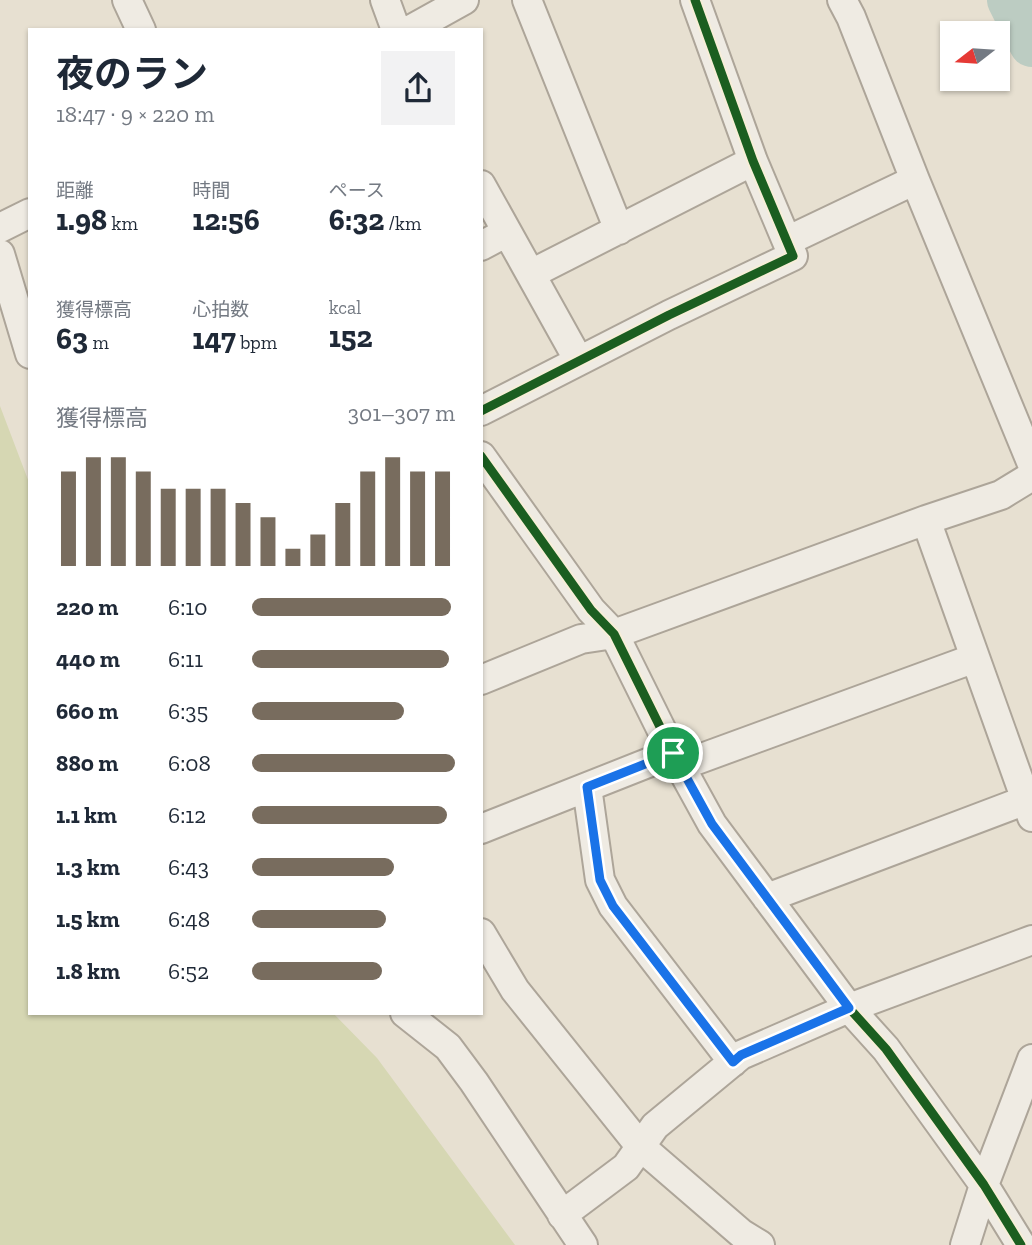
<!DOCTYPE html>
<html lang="ja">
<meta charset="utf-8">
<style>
body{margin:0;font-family:"Zilla Slab","Noto Sans JP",serif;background:#f2f2f3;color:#1f2937;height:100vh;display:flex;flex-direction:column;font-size:26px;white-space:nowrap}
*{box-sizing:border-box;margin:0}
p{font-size:23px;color:#747a83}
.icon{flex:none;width:38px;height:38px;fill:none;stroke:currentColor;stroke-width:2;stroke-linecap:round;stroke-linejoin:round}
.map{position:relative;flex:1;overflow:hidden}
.sheet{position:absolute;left:28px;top:28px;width:455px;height:987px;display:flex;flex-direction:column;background:#fff;border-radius:0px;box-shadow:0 2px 5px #0004}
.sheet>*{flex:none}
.needle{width:46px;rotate:253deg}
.controls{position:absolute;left:940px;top:21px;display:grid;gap:14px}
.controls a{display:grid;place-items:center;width:70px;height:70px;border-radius:0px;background:#fff;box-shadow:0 2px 5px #0004;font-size:35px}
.pin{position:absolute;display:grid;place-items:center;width:60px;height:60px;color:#fff;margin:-30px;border:4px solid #fff;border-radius:50%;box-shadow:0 2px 7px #0007}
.round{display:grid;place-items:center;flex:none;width:74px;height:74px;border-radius:0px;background:#f2f2f3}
.headline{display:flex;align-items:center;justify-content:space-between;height:119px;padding:0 28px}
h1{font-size:38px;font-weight:700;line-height:52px}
.metrics{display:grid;grid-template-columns:repeat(3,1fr);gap:10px;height:119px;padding:7px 28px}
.metrics div{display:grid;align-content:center}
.metrics b{font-size:30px;font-weight:700}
.metrics small{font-size:19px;font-weight:400}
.metrics p{font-size:19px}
.chart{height:196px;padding:14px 28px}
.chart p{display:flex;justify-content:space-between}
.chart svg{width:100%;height:126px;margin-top:7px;stroke:#786c5e;stroke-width:6}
ul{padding:0 28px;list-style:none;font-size:23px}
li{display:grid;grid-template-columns:112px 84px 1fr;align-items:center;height:52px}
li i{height:18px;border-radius:9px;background:#786c5e}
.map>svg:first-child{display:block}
.green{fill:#d6d7b3}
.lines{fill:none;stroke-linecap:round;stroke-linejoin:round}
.river{stroke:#bcccc2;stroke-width:46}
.minor-casing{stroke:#ada599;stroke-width:32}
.minor{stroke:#efebe3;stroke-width:28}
.cycleway-casing{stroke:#f7eed8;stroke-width:13}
.cycleway{stroke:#1b5e20;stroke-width:9}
.route-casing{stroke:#fff;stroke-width:14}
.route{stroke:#1a73e8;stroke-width:9}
</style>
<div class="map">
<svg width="1032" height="1245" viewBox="0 0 1032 1245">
<rect width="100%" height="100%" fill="#e7e0d1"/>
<path class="green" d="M 0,406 L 30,485 L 30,1013 L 333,1013 L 377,1058 L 515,1245 L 0,1245 Z"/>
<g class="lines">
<path class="river" d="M 1010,0 L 1032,44"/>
<defs>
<path id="minor" d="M 127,0 L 141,30
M 385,0 L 396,30
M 527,0 L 619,230
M 842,0 L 851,17 L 915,180 L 1032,464
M 410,30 L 464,0
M 481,185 L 579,361
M 0,228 L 30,213
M 787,241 L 915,180
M 481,246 L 507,232
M 0,254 L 30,354
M 531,274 L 753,161
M 481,411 L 669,315 L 793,256 L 753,161 L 695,0
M 481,456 L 591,610 L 614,634 L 673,753 L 712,824 L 849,1008 L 886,1049 L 984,1185 L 1021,1245
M 926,520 L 1032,817
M 481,680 L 581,639 L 614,634 L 926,520 L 1001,495 L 1032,476
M 680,766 L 975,658
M 587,787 L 600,880 L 613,906 L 733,1062
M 481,829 L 673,753
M 767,898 L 1026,800
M 481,933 L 515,990 L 640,1146 L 742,1234 L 760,1245
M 405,1013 L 448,1047 L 474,1082 L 583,1245
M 562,1215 L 626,1167 L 655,1126 L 741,1055 L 849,1008 L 1032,940
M 965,1245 L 984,1185 L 1032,1059"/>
</defs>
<use href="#minor" class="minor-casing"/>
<use href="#minor" class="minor"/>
<defs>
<path id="cycleway" d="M 481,411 L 669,315 L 793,256 L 753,161 L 695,0
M 481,456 L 591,610 L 614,634 L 673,753 L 712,824 L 849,1008 L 886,1049 L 984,1185 L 1021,1245"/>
</defs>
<use href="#cycleway" class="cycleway-casing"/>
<use href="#cycleway" class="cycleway"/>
</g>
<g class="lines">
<defs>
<path id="route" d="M 673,753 L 712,824 L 849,1008 L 741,1055 L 733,1062 L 613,906 L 600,880 L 587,787 Z"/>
</defs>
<use href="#route" class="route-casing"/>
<use href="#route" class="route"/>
</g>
</svg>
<div class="controls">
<a><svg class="needle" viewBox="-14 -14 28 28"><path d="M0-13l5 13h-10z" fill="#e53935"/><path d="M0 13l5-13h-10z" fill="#747a83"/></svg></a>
</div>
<div class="pin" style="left:673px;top:753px;background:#1e9e55"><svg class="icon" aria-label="arrive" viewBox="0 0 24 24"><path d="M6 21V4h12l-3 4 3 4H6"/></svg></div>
<section class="sheet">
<div class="headline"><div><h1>夜のラン</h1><p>18:47 · 9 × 220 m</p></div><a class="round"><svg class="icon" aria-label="share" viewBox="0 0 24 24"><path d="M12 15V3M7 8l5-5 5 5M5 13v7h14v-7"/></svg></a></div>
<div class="metrics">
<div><p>距離</p><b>1.98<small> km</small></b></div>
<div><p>時間</p><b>12:56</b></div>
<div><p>ペース</p><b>6:32<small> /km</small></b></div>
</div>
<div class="metrics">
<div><p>獲得標高</p><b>63<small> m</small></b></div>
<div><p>心拍数</p><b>147<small> bpm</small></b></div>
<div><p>kcal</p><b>152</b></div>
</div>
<div class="chart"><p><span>獲得標高</span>301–307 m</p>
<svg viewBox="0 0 160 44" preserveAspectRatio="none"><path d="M5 44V11M15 44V6M25 44V6M35 44V11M45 44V17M55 44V17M65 44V17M75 44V22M85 44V27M95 44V38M105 44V33M115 44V22M125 44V11M135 44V6M145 44V11M155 44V11"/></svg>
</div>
<ul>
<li><b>220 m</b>6:10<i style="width:98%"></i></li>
<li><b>440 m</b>6:11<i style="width:97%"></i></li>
<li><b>660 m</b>6:35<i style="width:75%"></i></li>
<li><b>880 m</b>6:08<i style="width:100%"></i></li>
<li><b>1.1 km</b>6:12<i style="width:96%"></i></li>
<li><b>1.3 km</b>6:43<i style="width:70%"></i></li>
<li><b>1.5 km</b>6:48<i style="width:66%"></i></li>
<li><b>1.8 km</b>6:52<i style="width:64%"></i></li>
</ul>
</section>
</div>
